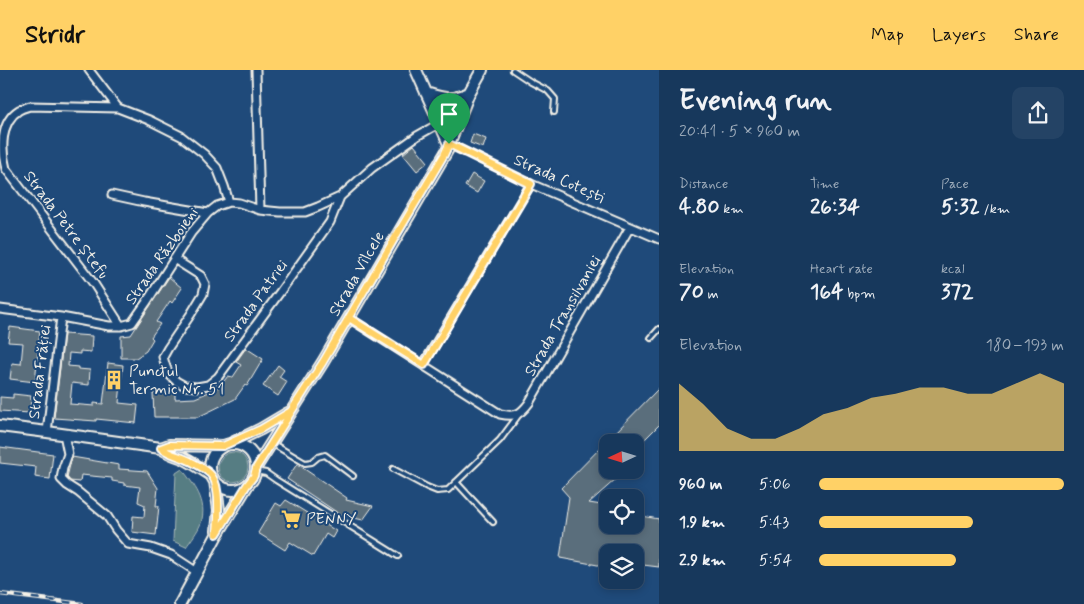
<!DOCTYPE html>
<meta charset="utf-8">
<style>
body{margin:0;font-family:Mynerve,sans-serif;background:#244365;color:#f1f3f6;height:100vh;display:flex;flex-direction:column;font-size:19px;white-space:nowrap}
*{box-sizing:border-box;margin:0}
p{font-size:16px;color:#9eacbb}
.icon{flex:none;width:28px;height:28px;fill:none;stroke:currentColor;stroke-width:2;stroke-linecap:round;stroke-linejoin:round}
.map{position:relative;flex:1;overflow:hidden}
.details{display:flex;flex-direction:column;background:#17385c;width:425px}
.details>*{flex:none}
.needle{width:32px;rotate:266deg}
.controls{position:absolute;left:599px;top:364px;display:grid;gap:10px}
.controls a{display:grid;place-items:center;width:45px;height:45px;border-radius:10px;background:#17385c;box-shadow:0 2px 8px #0003,0 0 0 1px #365272;font-size:25px}
.pin{position:absolute;display:grid;place-items:center;width:42px;height:42px;color:#fff;margin:-51px -21px;border-radius:50% 50% 50% 0;rotate:-45deg;box-shadow:0 0 5px #0007}
.pin .icon{rotate:45deg}
.round{display:grid;place-items:center;flex:none;width:52px;height:52px;border-radius:10px;background:#244365}
.summary{display:flex;align-items:center;justify-content:space-between;height:85px;padding:0 20px}
h1{font-size:28px;font-weight:700;line-height:38px}
.stats{display:grid;grid-template-columns:repeat(3,1fr);gap:8px;height:85px;padding:5px 20px}
.stats div{display:grid;align-content:center}
.stats b{font-size:21px;font-weight:700}
.stats small{font-size:14px;font-weight:400}
.stats p{font-size:14px}
.chart{height:140px;padding:10px 20px}
.chart p{display:flex;justify-content:space-between}
.chart svg{width:100%;height:90px;margin-top:5px;fill:#ffd166;opacity:.7}
ul{padding:0 20px;list-style:none;font-size:16px}
li{display:grid;grid-template-columns:80px 60px 1fr;align-items:center;height:38px}
li i{height:12px;border-radius:6px;background:#ffd166}
header{display:flex;align-items:center;gap:30px;box-sizing:border-box;height:70px;padding:0 25px;background:#ffd166;color:#111}
header strong{font-size:24px}
nav{display:flex;gap:28px;margin-inline-start:auto;font-size:18px}
main{display:flex;flex:1;min-height:0}
.map>svg:first-child{display:block}
.green{fill:#577d83;stroke:#a6b7b6}
.building{fill:#5a6e7c;stroke:#f4f1e8}
.lines{fill:none;stroke-linecap:round;stroke-linejoin:round}
.lane-casing{stroke:#f4f1e8;stroke-width:8}
.street-casing{stroke:#f4f1e8;stroke-width:11}
.secondary-casing{stroke:#f4f1e8;stroke-width:14}
.lane{stroke:#1f4a7a;stroke-width:4}
.street{stroke:#1f4a7a;stroke-width:7}
.secondary{stroke:#1f4a7a;stroke-width:10}
.rail-casing{stroke:#f4f1e8;stroke-width:4.5}
.rail{stroke:#1f4a7a;stroke-width:2.5;stroke-dasharray:8;stroke-linecap:butt}
.route-casing{stroke:#fff;stroke-width:10}
.route{stroke:#ffd166;stroke-width:6}
.labels{text-anchor:middle;dominant-baseline:central;stroke-width:4;stroke-linejoin:round;paint-order:stroke}
.street-label{font-size:16px;fill:#f4f1e8;stroke:#1f4a7a}
.poi-label{font-size:16px;fill:#f4f1e8;stroke:#1f4a7a;text-anchor:start}
</style>
<header>
<strong>Stridr</strong>
<nav><a>Map</a><a>Layers</a><a>Share</a></nav>
</header>
<main>
<div class="map">
<svg width="659" height="534" viewBox="0 0 659 534">
<rect width="100%" height="100%" fill="#1f4a7a"/>
<filter id="ink" filterUnits="userSpaceOnUse"><feTurbulence type="fractalNoise" baseFrequency=".02" numOctaves="2"/><feDisplacementMap in="SourceGraphic" scale="10" xChannelSelector="R" yChannelSelector="G"/><feConvolveMatrix kernelMatrix="1 2 1 2 8 2 1 2 1" color-interpolation-filters="sRGB"/></filter>
<g filter="url(#ink)">
<path class="green" d="M218 397a15 15 0 1 1 30 0a15 15 0 1 1-30 0Z
M 182,399 C 194,415 208,431 201,453 C 198,461 191,470 186,477 L 173,471 L 176,403 Z"/>
<path class="building" d="M 473,64 L 486,69 L 483,78 L 470,73 Z
M 414,75 L 428,92 L 417,101 L 403,84 Z
M 472,104 L 484,111 L 477,123 L 465,116 Z
M 169,207 L 182,218 L 172,233 L 170,231 L 156,252 L 160,254 L 151,267 L 153,269 L 146,281 L 136,288 L 121,288 L 121,266 L 131,265 Z
M 10,257 L 40,261 L 35,312 L 10,309 L 12,293 L 21,294 L 23,273 L 8,272 Z
M 64,264 L 92,266 L 91,282 L 80,281 L 80,284 L 69,283 L 68,296 L 78,297 L 78,299 L 90,300 L 89,315 L 72,313 L 70,334 L 94,336 L 94,333 L 103,334 L 108,293 L 123,295 L 119,333 L 138,335 L 136,353 L 96,349 L 96,351 L 54,348 Z
M 246,278 L 263,289 L 247,316 L 245,315 L 235,329 L 198,347 L 154,347 L 153,323 L 175,323 L 175,329 L 195,328 L 209,322 L 220,316 L 228,306 L 233,307 L 241,295 L 236,292 Z
M 278,295 L 284,300 L 279,307 L 287,312 L 278,326 L 263,316 Z
M 659,318 L 659,355 L 635,379 L 635,372 L 608,372 L 608,400 L 626,400 L 589,433 L 608,436 L 607,455 L 635,455 L 635,445 L 659,449 L 659,497 L 635,494 L 635,482 L 604,482 L 603,496 L 560,488 L 569,427 L 561,418 Z
M 13,324 L 31,326 L 30,343 L 0,341 L 0,327 L 13,328 Z
M 0,377 L 53,384 L 50,409 L 35,407 L 36,397 L 0,393 Z
M 72,387 L 119,395 L 119,399 L 147,401 L 158,418 L 156,436 L 159,436 L 156,465 L 132,462 L 133,446 L 144,447 L 145,435 L 138,432 L 140,417 L 124,415 L 124,413 L 112,411 L 112,408 L 81,405 L 80,412 L 70,411 L 67,407 Z
M 297,394 L 347,428 L 346,430 L 373,436 L 363,450 L 341,445 L 287,409 Z
M 286,430 L 336,461 L 332,468 L 326,464 L 313,486 L 290,472 L 285,480 L 258,463 L 276,433 L 281,436 Z"/>
<g class="lines">
<defs>
<path id="lane" d="M 513,0 L 531,12 L 548,21 L 555,29 L 554,42
M 651,268 L 659,259
M 273,374 L 305,393 L 312,392 L 318,387 L 325,385 L 353,406
M 393,399 L 427,417 L 437,421 L 448,420 L 500,370 L 520,343
M 255,401 L 266,403 L 276,410 L 398,486
M 456,412 L 493,452"/>
<path id="street" d="M 89,0 L 118,38
M 256,0 L 260,140
M 449,74 L 531,114 L 659,169
M 112,125 L 144,132 L 208,143
M 174,189 L 201,206 L 205,214 L 203,224 L 191,244 L 168,278 L 163,287 L 166,297 L 169,304 L 176,311 L 185,316 L 197,317 L 208,315 L 218,307 L 280,222 L 330,152 L 340,127
M 0,239 L 61,247 L 109,256 L 121,256 L 132,253 L 146,233 L 191,163 L 208,143 L 217,136 L 229,132 L 239,133 L 260,140 L 280,142 L 305,142 L 318,137 L 340,127 L 372,98 L 417,66 L 440,53
M 349,248 L 500,344 C 515,347 520,345 529,333 L 630,157
M 121,256 L 94,214 L 6,99 C 1,80 0,52 19,40 C 23,38 27,37 30,36 L 118,38 L 149,50 L 181,66 L 204,84 L 217,98 L 224,116 L 229,132
M 423,295 L 531,114
M 47,362 L 61,247
M 64,364 L 68,384 L 63,398 L 61,409 L 67,415 L 78,422 L 107,446 L 116,460 L 128,474 L 151,478 L 171,485 L 197,502"/>
<path id="secondary" d="M 426,23 C 445,29 450,31 469,23
M 449,74 L 469,23 L 482,0
M 0,356 L 47,362 L 161,378 C 169,384 175,385 183,388 C 193,393 202,399 211,405
M 230,374 L 261,359 L 288,343
M210 397a23 23 0 1 1 46 0a23 23 0 1 1-46 0Z
M 161,378 L 169,375 L 223,376
M 256,397 L 323,292 L 448,79 L 449,74 L 416,0
M 215,411 L 219,440 L 217,461
M 180,534 L 217,465 L 247,416"/>
</defs>
<use href="#lane" class="lane-casing"/>
<use href="#street" class="street-casing"/>
<use href="#secondary" class="secondary-casing"/>
<use href="#lane" class="lane"/>
<use href="#street" class="street"/>
<use href="#secondary" class="secondary"/>
<defs>
<path id="rail" d="M 0,524 L 82,534"/>
</defs>
<use href="#rail" class="rail-casing"/>
<use href="#rail" class="rail"/>
</g>
</g>
<g class="lines" filter="url(#ink)">
<defs>
<path id="route" d="M 449,74 L 444,85 L 396,166 L 323,292 L 291,341 L 261,359 L 223,376 L 169,375 L 161,378 C 170,385 180,386 190,391 C 197,395 208,400 212,406 C 221,418 218,450 217,464 L 247,415 L 254,406 L 256,398 L 323,292 L 349,248 L 424,295 L 531,114 L 449,74"/>
</defs>
<use href="#route" class="route-casing"/>
<use href="#route" class="route"/>
</g>
<defs>
<symbol id="building-bare" viewBox="-9 -9 18 18"><path d="M-4-6H4V6H1V3H-1V6H-4ZM-2.5-4.3h1.7v1.8h-1.7ZM.8-4.3h1.7v1.8H.8ZM-2.5-1h1.7V.8h-1.7ZM.8-1h1.7V.8H.8Z" fill="#ffd166" stroke="#1f4a7a" stroke-width="2.5" paint-order="stroke"/></symbol>
<symbol id="supermarket-bare" viewBox="-9 -9 18 18"><path d="M-6-5.5h2.5l.6 2H6L4.5 2H-2.5L-4.4-4H-6ZM-1.5 3.2a1.3 1.3 0 1 0 .1 0ZM3 3.2a1.3 1.3 0 1 0 .1 0Z" fill="#ffd166" stroke="#1f4a7a" stroke-width="2.5" paint-order="stroke"/></symbol>
</defs>
<g fill-rule="evenodd">
<use href="#building-bare" x="100" y="296" width="28" height="28"/>
<use href="#supermarket-bare" x="277" y="435" width="28" height="28"/>
</g>
<g class="labels">
<g class="street-label">
<text transform="translate(559 109) rotate(24)">Strada Cotești</text>
<text transform="translate(66 155) rotate(53)">Strada Petre Ștefu</text>
<text transform="translate(162 186) rotate(-55)">Strada Războieni</text>
<text transform="translate(357 204) rotate(-60)">Strada Vîlcele</text>
<text transform="translate(256 231) rotate(-54)">Strada Patriei</text>
<text transform="translate(563 246) rotate(-60)">Strada Transilvaniei</text>
<text transform="translate(40 302) rotate(-83)">Strada Frăției</text>
</g>
<g class="poi-label">
<text x="129" y="301">Punctul<tspan x="129" dy="18">Termic Nr. 51</tspan></text>
<text x="306" y="449">PENNY</text>
</g>
</g>
</svg>
<div class="controls">
<a><svg class="needle" viewBox="-14 -14 28 28"><path d="M0-13l5 13h-10z" fill="#e53935"/><path d="M0 13l5-13h-10z" fill="#9eacbb"/></svg></a>
<a><svg class="icon" aria-label="locate" viewBox="0 0 24 24"><circle cx="12" cy="12" r="6"/><path d="M12 2v4M12 18v4M2 12h4M18 12h4"/></svg></a>
<a><svg class="icon" aria-label="layers" viewBox="0 0 24 24"><path d="M12 4l9 5-9 5-9-5zM3 14l9 5 9-5"/></svg></a>
</div>
<div class="pin" style="left:449px;top:74px;background:#1e9e55"><svg class="icon" aria-label="arrive" viewBox="0 0 24 24"><path d="M6 21V4h12l-3 4 3 4H6"/></svg></div>
</div>
<section class="details">
<div class="summary"><div><h1>Evening run</h1><p>20:41 · 5 × 960 m</p></div><a class="round"><svg class="icon" aria-label="share" viewBox="0 0 24 24"><path d="M12 15V3M7 8l5-5 5 5M5 13v7h14v-7"/></svg></a></div>
<div class="stats">
<div><p>Distance</p><b>4.80<small> km</small></b></div>
<div><p>Time</p><b>26:34</b></div>
<div><p>Pace</p><b>5:32<small> /km</small></b></div>
</div>
<div class="stats">
<div><p>Elevation</p><b>70<small> m</small></b></div>
<div><p>Heart rate</p><b>164<small> bpm</small></b></div>
<div><p>kcal</p><b>372</b></div>
</div>
<div class="chart"><p><span>Elevation</span>180–193 m</p>
<svg viewBox="0 0 160 44" preserveAspectRatio="none"><path d="M0 44V11L10 21L20 33L30 38L40 38L50 33L60 26L70 23L80 18L90 16L100 13L110 13L120 16L130 16L140 11L150 6L160 11V44z"/></svg>
</div>
<ul>
<li><b>960 m</b>5:06<i style="width:100%"></i></li>
<li><b>1.9 km</b>5:43<i style="width:63%"></i></li>
<li><b>2.9 km</b>5:54<i style="width:56%"></i></li>
</ul>
</section>
</main>
